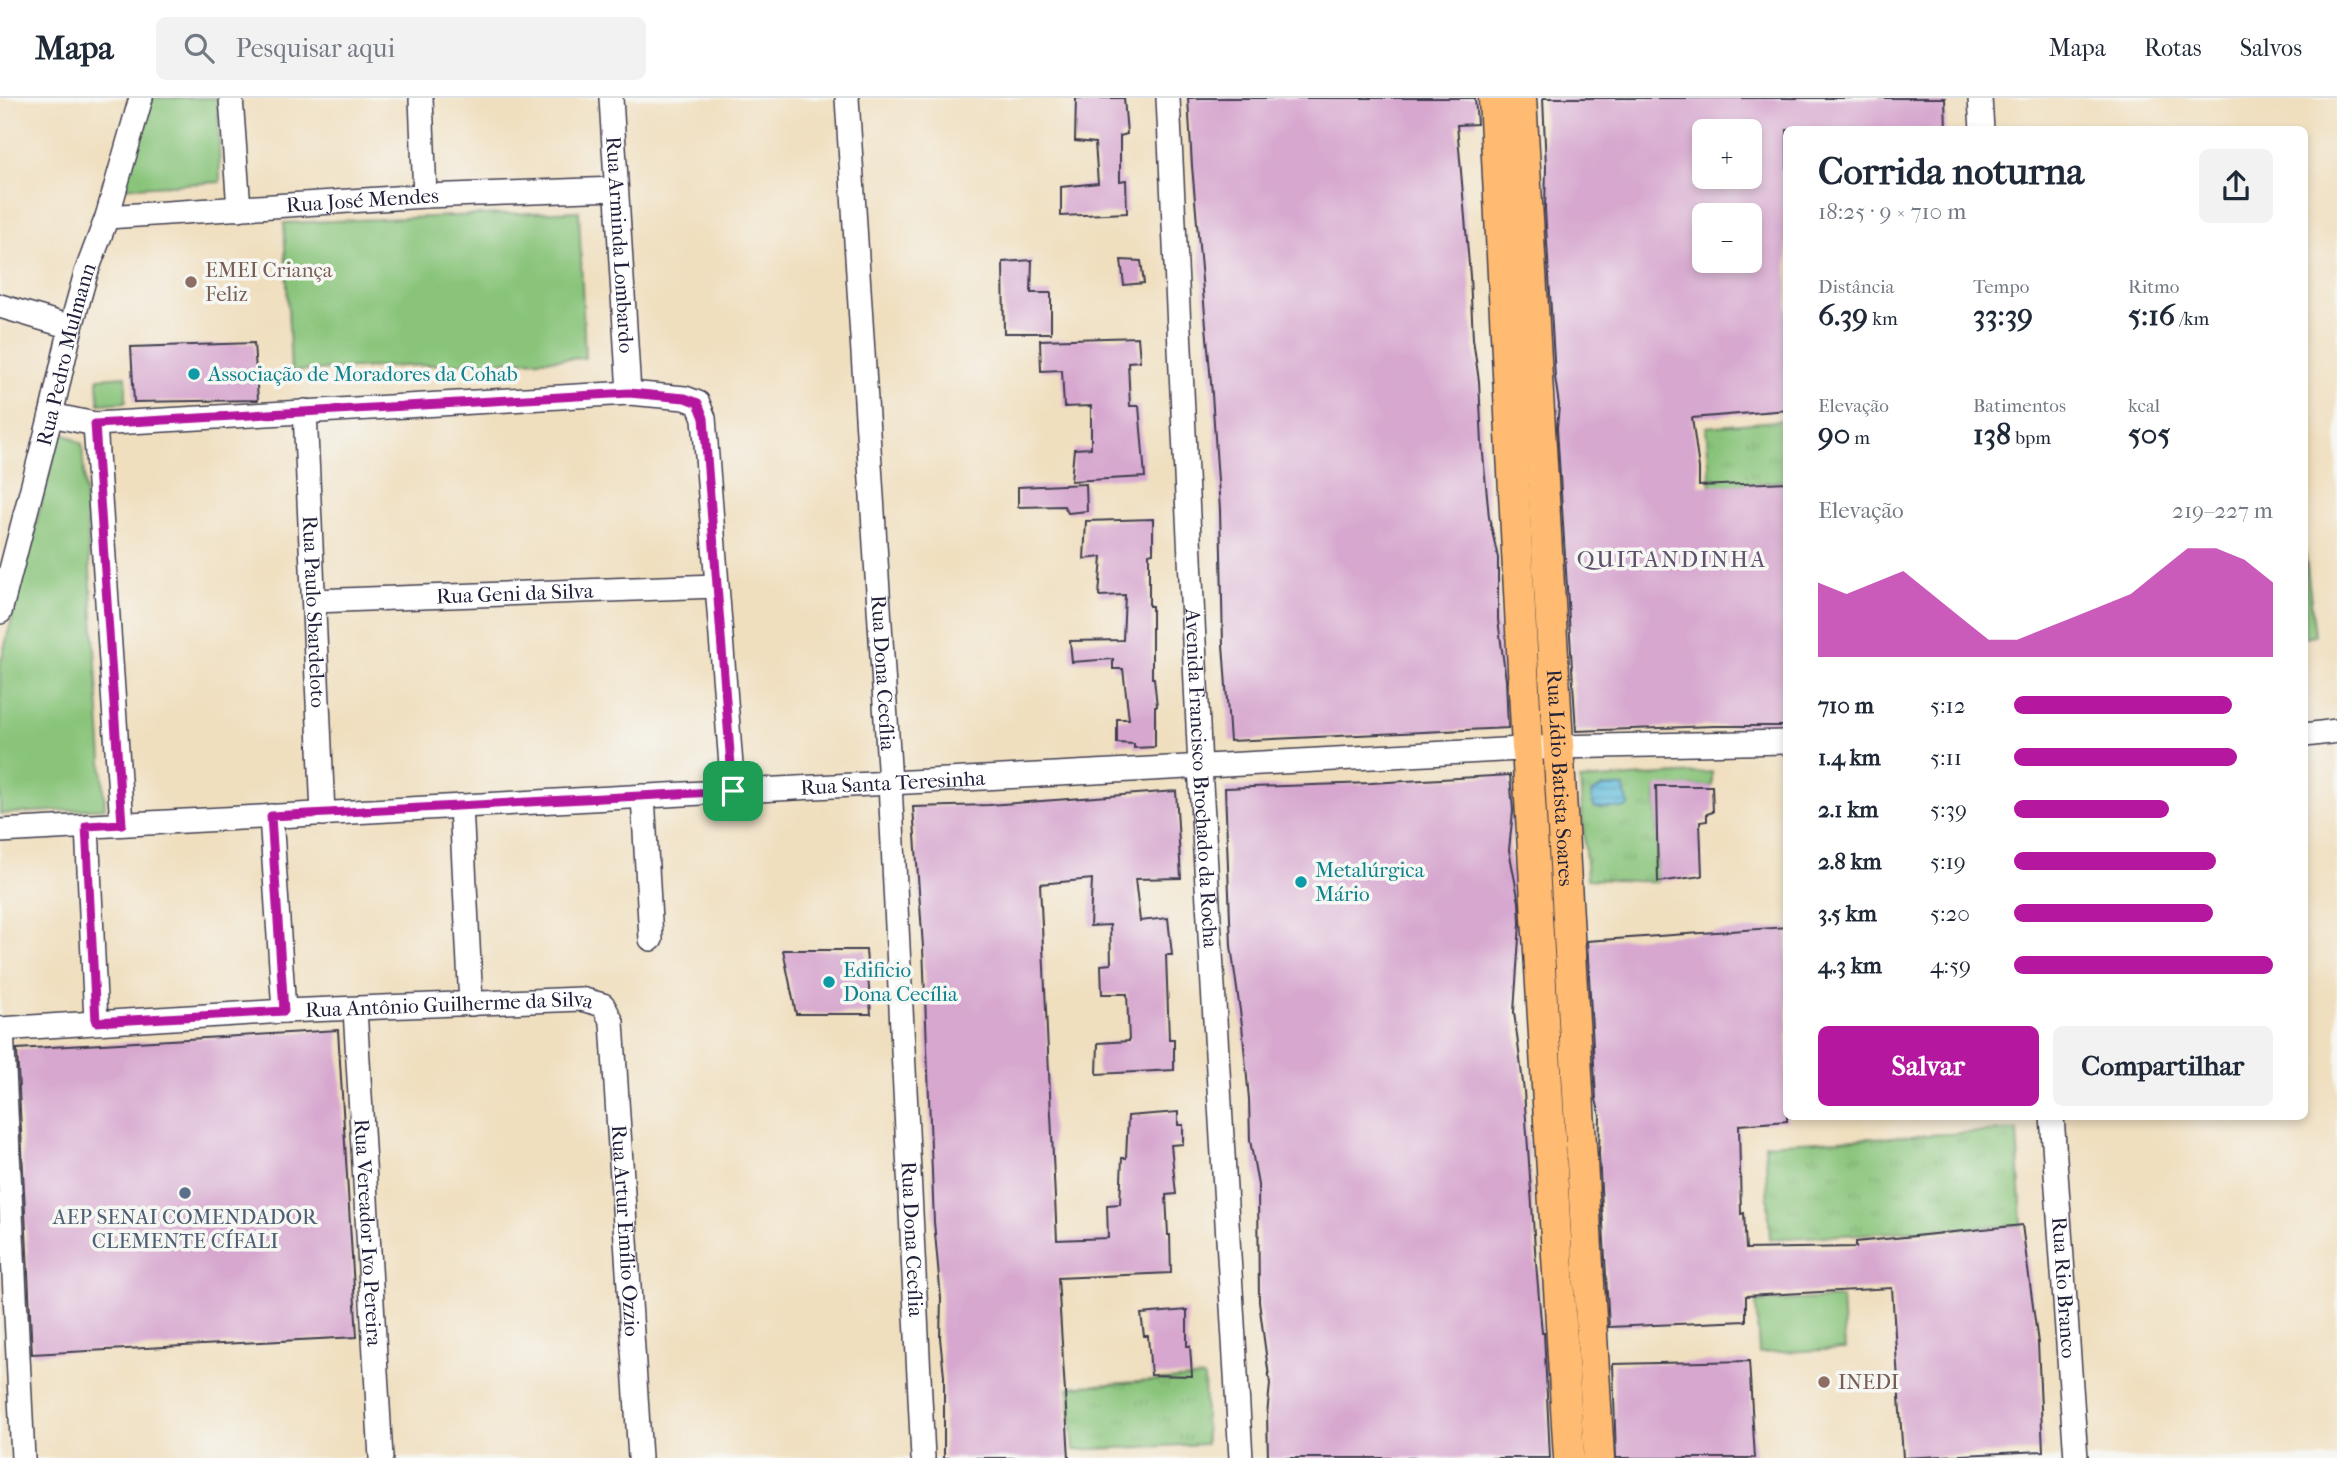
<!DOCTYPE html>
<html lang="pt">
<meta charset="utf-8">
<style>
body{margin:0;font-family:"IM FELL French Canon",serif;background:#f2f2f3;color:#1f2937;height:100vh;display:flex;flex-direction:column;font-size:26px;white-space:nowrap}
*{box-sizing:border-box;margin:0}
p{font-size:23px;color:#747a83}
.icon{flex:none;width:38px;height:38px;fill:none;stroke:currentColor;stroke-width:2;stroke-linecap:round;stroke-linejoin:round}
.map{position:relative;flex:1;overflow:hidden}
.details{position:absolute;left:1783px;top:28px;width:525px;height:994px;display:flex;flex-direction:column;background:#fff;border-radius:10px;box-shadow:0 4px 10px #0003}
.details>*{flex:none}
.buttons{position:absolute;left:1692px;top:21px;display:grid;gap:14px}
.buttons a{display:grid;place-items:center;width:70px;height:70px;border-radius:10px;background:#fff;box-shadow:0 4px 10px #0003;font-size:35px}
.pin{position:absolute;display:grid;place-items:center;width:60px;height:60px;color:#fff;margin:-30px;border-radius:14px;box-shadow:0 4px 10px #0006}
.round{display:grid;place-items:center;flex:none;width:74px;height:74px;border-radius:10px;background:#f2f2f3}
.overview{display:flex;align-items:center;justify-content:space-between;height:119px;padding:0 35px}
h1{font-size:38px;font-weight:800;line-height:52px}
.figures{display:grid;grid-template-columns:repeat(3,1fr);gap:10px;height:119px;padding:7px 35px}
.figures div{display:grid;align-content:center}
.figures b{font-size:30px;font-weight:800}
.figures small{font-size:19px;font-weight:400}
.figures p{font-size:19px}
.chart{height:196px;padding:14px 35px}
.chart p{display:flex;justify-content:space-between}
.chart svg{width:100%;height:126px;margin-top:7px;fill:#b5179e;opacity:.7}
.button{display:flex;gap:14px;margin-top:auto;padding:14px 35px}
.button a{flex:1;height:80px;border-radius:10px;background:#b5179e;color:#fff;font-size:28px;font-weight:800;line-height:80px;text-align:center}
.button a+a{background:#f2f2f3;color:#1f2937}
ul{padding:0 35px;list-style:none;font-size:23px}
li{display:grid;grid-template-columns:112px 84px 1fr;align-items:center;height:52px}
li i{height:18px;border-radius:9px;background:#b5179e}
header{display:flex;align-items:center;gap:42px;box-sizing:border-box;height:98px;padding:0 35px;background:#fff;border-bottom:2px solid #e0e1e3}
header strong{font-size:33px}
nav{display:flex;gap:38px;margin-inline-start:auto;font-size:24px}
.search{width:490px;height:63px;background:#f2f2f3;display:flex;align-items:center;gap:18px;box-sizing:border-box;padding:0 24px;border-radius:10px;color:#747a83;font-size:26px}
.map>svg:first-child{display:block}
.grass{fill:url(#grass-tufts);stroke:#56735a;stroke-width:2}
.park{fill:#89c47a;stroke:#56735a;stroke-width:2}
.water{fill:url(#water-rules);stroke:#3f6e8b;stroke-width:2}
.building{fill:#d7a7cf;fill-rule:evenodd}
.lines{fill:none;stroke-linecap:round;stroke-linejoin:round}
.minor-casing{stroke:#413e4f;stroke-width:26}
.major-casing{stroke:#413e4f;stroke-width:33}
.minor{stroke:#fff;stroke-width:23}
.major{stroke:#ffbb71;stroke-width:30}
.route-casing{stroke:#fff;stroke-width:14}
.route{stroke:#b5179e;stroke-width:9}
.education-dot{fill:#8d6e63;stroke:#f6f6f2;stroke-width:2.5}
.culture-dot{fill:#0f9aa8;stroke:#f6f6f2;stroke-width:2.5}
.service-dot{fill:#5c6f8a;stroke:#f6f6f2;stroke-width:2.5}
.labels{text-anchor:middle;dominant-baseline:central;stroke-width:7;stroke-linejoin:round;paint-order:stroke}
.street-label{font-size:21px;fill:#22223b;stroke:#f6f6f2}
.education-label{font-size:21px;fill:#785e54;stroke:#f6f6f2;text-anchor:start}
.culture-label{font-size:21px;fill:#0d838f;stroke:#f6f6f2;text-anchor:start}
.service-label{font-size:21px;fill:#4e5e75;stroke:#f6f6f2}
.neighbourhood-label{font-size:23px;letter-spacing:2px;fill:#61516f;stroke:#f6f6f2}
</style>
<header>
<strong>Mapa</strong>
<div class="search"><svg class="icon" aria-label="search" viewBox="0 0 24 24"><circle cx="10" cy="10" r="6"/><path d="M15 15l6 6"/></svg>Pesquisar aqui</div>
<nav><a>Mapa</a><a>Rotas</a><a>Salvos</a></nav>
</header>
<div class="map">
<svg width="2337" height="1360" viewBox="0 0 2337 1360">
<defs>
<pattern id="grass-tufts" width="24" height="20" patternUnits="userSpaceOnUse" patternTransform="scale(1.75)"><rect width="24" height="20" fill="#89c47a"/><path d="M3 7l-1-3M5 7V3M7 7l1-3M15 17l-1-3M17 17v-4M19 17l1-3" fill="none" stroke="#76a86a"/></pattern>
<pattern id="water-rules" width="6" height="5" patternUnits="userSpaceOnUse" patternTransform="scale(1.75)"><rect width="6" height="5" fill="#5cbadb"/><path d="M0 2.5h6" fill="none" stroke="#4c97b3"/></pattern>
</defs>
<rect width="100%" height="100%" fill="#f6f6f2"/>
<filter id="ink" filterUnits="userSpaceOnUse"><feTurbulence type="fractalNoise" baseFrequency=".0143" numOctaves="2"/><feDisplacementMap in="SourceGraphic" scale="14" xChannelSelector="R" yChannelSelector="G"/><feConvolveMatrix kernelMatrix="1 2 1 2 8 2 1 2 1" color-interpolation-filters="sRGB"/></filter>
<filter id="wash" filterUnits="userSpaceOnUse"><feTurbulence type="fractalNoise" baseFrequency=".00686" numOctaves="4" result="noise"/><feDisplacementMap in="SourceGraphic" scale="28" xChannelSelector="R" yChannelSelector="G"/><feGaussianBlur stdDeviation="1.57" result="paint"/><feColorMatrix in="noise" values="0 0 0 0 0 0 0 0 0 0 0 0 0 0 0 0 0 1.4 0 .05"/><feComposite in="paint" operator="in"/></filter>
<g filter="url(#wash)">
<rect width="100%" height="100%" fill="#f0dfbf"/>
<path class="grass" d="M 1787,322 L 1787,383 L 1711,389 L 1706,329 Z
M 2305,452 L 2315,537 L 2305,539 Z
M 1712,674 L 1712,688 L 1656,689 L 1658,784 L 1587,781 L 1580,682 Z
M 2017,1032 L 2022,1127 L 1770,1141 L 1765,1046 Z
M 1204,1279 L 1206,1346 L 1074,1352 L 1069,1289 Z"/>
<path class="park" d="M 146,0 L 218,0 L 220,84 L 120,90 Z
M 579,113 L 585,260 L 291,273 L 284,125 Z
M 126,278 L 126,304 L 99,306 L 98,280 Z
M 60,333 L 82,346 L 105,710 L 0,716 L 0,567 Z
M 1842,1200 L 1845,1251 L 1759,1255 L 1756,1204 Z"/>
<path class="water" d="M 1603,689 L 1623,689 L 1629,707 L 1626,710 L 1595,710 L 1592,704 L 1591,695 Z"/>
<g id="blocks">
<path class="building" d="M 1076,0 L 1124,0 L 1127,36 L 1120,38 L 1120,83 L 1126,82 L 1127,115 L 1061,118 L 1061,89 L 1098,85 L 1095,45 L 1075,43 Z
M 1188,0 L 1475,0 L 1477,26 L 1457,27 L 1470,178 L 1473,241 L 1479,283 L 1482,346 L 1489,419 L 1498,460 L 1498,522 L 1506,582 L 1508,630 L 1230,643 L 1223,547 L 1220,412 L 1212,296 L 1192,68 Z
M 1543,0 L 1945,0 L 1946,32 L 1787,32 L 1787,312 L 1692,320 L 1699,370 L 1699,388 L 1787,384 L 1787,628 L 1714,628 L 1576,633 L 1557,330 L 1559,307 L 1555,279 L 1545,111 L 1546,69 ZM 1704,33 L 1750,33 L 1750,79 L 1704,79 ZM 1704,117 L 1750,117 L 1750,163 L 1704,163 Z
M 1032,162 L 1031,195 L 1051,195 L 1051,235 L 1004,235 L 1003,164 Z
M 1121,162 L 1141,163 L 1144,185 L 1124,187 Z
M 1138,239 L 1140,263 L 1128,264 L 1130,308 L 1139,308 L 1145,379 L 1071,383 L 1074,351 L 1091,350 L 1091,308 L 1064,309 L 1062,272 L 1041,273 L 1040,242 Z
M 254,245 L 258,302 L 134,304 L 131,249 Z
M 1086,386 L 1087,413 L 1068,415 L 1064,408 L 1018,409 L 1018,389 Z
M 1153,421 L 1153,455 L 1149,456 L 1149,508 L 1152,508 L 1152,580 L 1154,580 L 1157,608 L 1155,608 L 1155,649 L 1134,650 L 1134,646 L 1117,645 L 1117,621 L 1129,621 L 1123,571 L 1113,571 L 1113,561 L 1072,564 L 1070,543 L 1123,542 L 1125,497 L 1099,498 L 1102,459 L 1084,461 L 1086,423 Z
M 1510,677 L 1513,713 L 1509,752 L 1519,804 L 1520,825 L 1514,914 L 1524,993 L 1536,1165 L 1542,1235 L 1544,1235 L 1550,1360 L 1268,1360 L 1267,1317 L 1270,1286 L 1259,1204 L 1258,1087 L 1250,1042 L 1249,1001 L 1242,927 L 1231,848 L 1225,690 L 1371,685 Z
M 1656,688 L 1712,688 L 1713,714 L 1707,716 L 1707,723 L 1700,724 L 1702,778 L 1658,784 Z
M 1176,693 L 1181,780 L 1135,781 L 1140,823 L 1168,820 L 1172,857 L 1166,857 L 1169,941 L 1174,941 L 1174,972 L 1097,976 L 1098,945 L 1129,943 L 1127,896 L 1102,896 L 1101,867 L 1111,866 L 1110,827 L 1090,828 L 1092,781 L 1040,786 L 1057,1142 L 1108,1140 L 1107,1107 L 1120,1106 L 1122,1060 L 1126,1060 L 1128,1018 L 1178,1014 L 1178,1027 L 1183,1027 L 1183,1046 L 1171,1047 L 1176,1096 L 1166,1097 L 1168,1137 L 1170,1137 L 1171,1175 L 1058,1180 L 1069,1360 L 944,1360 L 944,1278 L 940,1240 L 941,1201 L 934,1124 L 923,849 L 913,709 L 989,707 Z
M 1787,829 L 1787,1023 L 1739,1027 L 1741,1116 L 1744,1115 L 1746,1151 L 1856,1149 L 1856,1144 L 2022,1127 L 2038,1245 L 2043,1353 L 1903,1360 L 1892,1190 L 1746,1198 L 1746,1223 L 1609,1229 L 1599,1056 L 1600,1018 L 1596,1001 L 1587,843 Z
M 783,852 L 866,852 L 871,916 L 796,916 Z
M 338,932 L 357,1239 L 32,1256 L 17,951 Z
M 1187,1212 L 1187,1248 L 1190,1248 L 1192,1278 L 1151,1277 L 1148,1238 L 1144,1238 L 1141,1216 Z
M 1749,1263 L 1755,1360 L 1616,1360 L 1613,1266 Z"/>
</g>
</g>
<g filter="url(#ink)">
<use href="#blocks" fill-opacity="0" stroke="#413e4f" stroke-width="2"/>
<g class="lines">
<defs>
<g id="minor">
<path d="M 231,0 L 239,111"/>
<path d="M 421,0 L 425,98"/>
<path id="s1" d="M 611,0 L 629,295"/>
<path id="s2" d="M 847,0 L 890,685 L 923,1360"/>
<path id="s3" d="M 1168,0 L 1200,669 L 1241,1360"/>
<path d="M 1980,0 L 1982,32"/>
<path id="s4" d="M 107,119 L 425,98 L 616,91"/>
<path d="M 0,208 L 71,229"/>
<path id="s5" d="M 305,313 L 323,716"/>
<path d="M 51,317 L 95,326 L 629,295 L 685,300 L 698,305 L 704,320 L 733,693"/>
<path d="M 95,326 L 122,726"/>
<path id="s6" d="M 314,503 L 716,488"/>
<path id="s7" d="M 0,514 L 51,317 L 71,229 L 86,175 L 107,119 L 141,0"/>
<path d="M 2305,637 L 2337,633"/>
<path d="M 643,698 L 651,841"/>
<path d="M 461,708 L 471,906"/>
<path d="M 271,718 L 284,913"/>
<path d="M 87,728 L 96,924"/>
<path id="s8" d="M 0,733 L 1557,649 L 1787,644"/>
<path id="s9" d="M 355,911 L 381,1360"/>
<path id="s10" d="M 0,931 L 284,913 L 581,901 L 603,907 L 612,924 L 640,1360"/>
<path d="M 2,931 L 23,1360"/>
<path id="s11" d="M 2052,1018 L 2076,1360"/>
</g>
<g id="major">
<path d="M 1494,0 L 1527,650 L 1569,1360"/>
<path id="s12" d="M 1521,0 L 1599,1360"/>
</g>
</defs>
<use href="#minor" class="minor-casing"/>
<use href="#major" class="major-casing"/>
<use href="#minor" class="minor"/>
<use href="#major" class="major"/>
</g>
</g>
<g class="lines" filter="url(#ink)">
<defs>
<path id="route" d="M 629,295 L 685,300 L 698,305 L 704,320 L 733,693 L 271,718 L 284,913 L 96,924 L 86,728 L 122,726 L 95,326 Z"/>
</defs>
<use href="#route" class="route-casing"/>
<use href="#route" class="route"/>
</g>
<g class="education-dot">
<circle cx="191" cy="184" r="7"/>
<circle cx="1824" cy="1284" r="7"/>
</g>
<g class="culture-dot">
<circle cx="194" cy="276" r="7"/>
<circle cx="1301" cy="784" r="7"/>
<circle cx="829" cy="884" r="7"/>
</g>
<circle class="service-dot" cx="185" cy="1095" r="7"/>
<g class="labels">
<g class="street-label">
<text stroke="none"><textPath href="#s4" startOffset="256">Rua José Mendes</textPath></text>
<text stroke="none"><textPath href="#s1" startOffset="147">Rua Arminda Lombardo</textPath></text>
<text stroke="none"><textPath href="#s7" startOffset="266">Rua Pedro Mulmann</textPath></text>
<text stroke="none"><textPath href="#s6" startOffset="201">Rua Geni da Silva</textPath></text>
<text stroke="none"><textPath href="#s5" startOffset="201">Rua Paulo Sbardeloto</textPath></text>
<text stroke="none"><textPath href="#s2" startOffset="576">Rua Dona Cecília</textPath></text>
<text stroke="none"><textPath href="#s3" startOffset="681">Avenida Francisco Brochado da Rocha</textPath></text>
<text stroke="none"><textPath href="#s12" startOffset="681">Rua Lídio Batista Soares</textPath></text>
<text stroke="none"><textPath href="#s8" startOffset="894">Rua Santa Teresinha</textPath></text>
<text stroke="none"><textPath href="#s10" startOffset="450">Rua Antônio Guilherme da Silva</textPath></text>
<text stroke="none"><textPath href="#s10" startOffset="833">Rua Artur Emílio Ozzio</textPath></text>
<text stroke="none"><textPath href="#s9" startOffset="224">Rua Vereador Ivo Pereira</textPath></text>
<text stroke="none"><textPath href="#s2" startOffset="1143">Rua Dona Cecília</textPath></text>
<text stroke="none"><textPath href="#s11" startOffset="172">Rua Rio Branco</textPath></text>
</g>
<g class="education-label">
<text x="205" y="172">EMEI Criança<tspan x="205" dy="24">Feliz</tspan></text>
<text x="1838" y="1284">INEDI</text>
</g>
<g class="culture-label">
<text x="208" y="276">Associação de Moradores da Cohab</text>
<text x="1315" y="772">Metalúrgica<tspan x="1315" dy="24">Mário</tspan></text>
<text x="843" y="872">Edificio<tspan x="843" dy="24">Dona Cecília</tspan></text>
</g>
<g class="service-label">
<text x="185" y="1119">AEP SENAI COMENDADOR<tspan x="185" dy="24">CLEMENTE CÍFALI</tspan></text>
</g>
<g class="neighbourhood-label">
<text x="1672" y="461">QUITANDINHA</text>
</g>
</g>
</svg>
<div class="buttons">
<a>+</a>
<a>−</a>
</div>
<div class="pin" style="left:733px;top:693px;background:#1e9e55"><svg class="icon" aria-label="arrive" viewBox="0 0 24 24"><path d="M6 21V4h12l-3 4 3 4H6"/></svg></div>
<section class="details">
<div class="overview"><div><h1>Corrida noturna</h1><p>18:25 · 9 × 710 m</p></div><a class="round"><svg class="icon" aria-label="share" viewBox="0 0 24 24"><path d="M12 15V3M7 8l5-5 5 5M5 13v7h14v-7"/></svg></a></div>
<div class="figures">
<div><p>Distância</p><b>6.39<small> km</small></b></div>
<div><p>Tempo</p><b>33:39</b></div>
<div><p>Ritmo</p><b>5:16<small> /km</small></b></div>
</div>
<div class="figures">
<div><p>Elevação</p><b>90<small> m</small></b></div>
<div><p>Batimentos</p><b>138<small> bpm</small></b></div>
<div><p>kcal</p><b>505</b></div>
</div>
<div class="chart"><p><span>Elevação</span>219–227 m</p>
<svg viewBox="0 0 160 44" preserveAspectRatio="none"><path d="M0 44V18L10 22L20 18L30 14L40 22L50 30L60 38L70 38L80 34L90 30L100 26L110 22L120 14L130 6L140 6L150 10L160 18V44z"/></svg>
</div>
<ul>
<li><b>710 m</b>5:12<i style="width:84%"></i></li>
<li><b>1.4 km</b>5:11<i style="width:86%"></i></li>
<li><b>2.1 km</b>5:39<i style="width:60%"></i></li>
<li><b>2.8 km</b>5:19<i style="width:78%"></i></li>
<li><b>3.5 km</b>5:20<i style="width:77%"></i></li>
<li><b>4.3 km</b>4:59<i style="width:100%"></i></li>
</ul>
<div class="button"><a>Salvar</a><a>Compartilhar</a></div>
</section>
</div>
